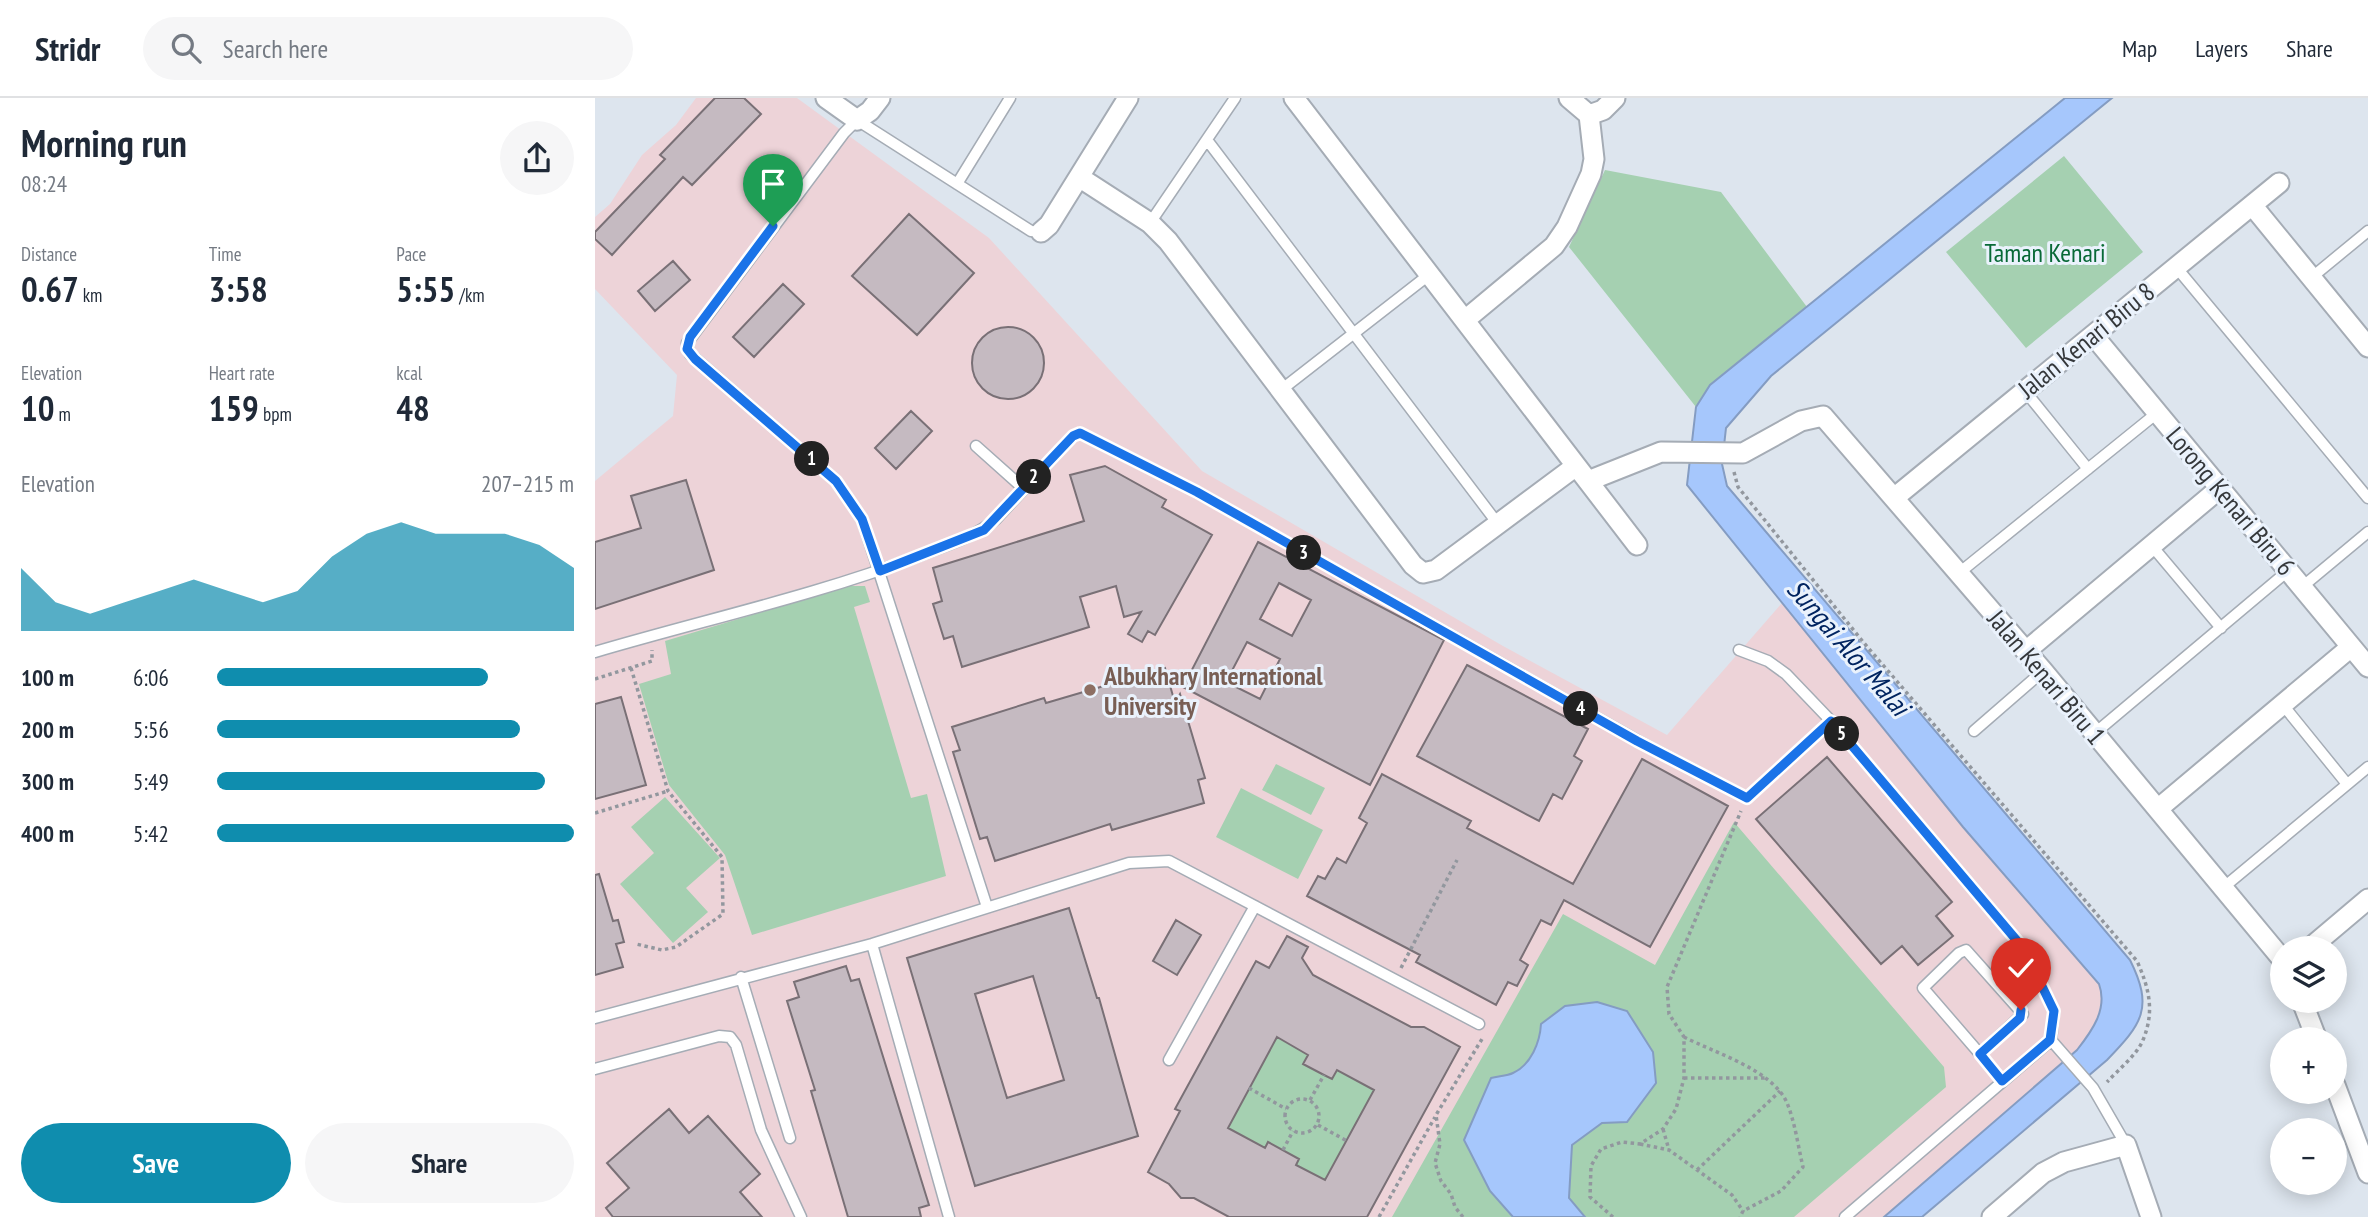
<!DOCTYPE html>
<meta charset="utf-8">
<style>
body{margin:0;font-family:"PT Sans Narrow",sans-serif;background:#f6f6f7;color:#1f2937;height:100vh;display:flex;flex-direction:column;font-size:26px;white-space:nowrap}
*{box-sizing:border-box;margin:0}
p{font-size:23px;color:#747a83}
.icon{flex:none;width:38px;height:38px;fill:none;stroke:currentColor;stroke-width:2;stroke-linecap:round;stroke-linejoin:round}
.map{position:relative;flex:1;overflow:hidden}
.details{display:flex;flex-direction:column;background:#fff;width:595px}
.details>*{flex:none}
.fabs{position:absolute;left:1675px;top:838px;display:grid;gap:14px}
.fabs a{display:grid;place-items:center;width:77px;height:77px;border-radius:50%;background:#fff;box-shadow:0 4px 18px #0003;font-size:35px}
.pin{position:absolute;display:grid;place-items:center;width:60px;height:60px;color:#fff;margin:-72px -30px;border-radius:50% 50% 50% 0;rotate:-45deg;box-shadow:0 0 7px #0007}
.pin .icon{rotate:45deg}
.km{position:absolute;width:35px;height:35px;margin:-18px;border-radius:50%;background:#222;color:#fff;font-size:19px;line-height:35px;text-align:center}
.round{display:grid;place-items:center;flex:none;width:74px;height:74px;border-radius:37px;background:#f6f6f7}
.overview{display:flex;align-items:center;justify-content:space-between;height:119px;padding:0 21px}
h1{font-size:38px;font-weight:700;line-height:52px}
.stats{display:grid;grid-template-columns:repeat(3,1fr);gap:10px;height:119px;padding:7px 21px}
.stats div{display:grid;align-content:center}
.stats b{font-size:35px;font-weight:700}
.stats small{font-size:19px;font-weight:400}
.stats p{font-size:19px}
.chart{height:196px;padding:14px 21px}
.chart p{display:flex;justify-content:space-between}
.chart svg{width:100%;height:126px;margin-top:7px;fill:#0f8dae;opacity:.7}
.action{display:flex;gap:14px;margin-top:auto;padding:14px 21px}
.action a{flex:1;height:80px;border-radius:42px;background:#0f8dae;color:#fff;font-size:28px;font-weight:700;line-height:80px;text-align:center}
.action a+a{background:#f6f6f7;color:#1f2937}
ul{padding:0 21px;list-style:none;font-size:23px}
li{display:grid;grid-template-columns:112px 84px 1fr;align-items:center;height:52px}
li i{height:18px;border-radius:9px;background:#0f8dae}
header{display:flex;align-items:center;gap:42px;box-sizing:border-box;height:98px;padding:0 35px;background:#fff;border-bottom:2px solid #e0e1e3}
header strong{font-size:33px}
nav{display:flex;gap:38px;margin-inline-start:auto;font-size:24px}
.search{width:490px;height:63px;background:#f6f6f7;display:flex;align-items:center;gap:18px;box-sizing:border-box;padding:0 24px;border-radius:38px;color:#747a83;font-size:26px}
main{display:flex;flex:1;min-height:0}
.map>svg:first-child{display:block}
.education{fill:#edd3d8}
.green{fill:#a5d0b1}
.water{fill:#a6c7fc;stroke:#849cc2;stroke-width:2}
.building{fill:#c5bac1;stroke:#797076;stroke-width:2;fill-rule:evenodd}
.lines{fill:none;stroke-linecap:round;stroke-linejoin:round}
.lane-casing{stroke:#a5acb5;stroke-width:13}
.street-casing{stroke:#a5acb5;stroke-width:23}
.path{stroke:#92979e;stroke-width:3.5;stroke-dasharray:3.5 3.5;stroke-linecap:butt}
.lane{stroke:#fff;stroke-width:10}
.street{stroke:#fff;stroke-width:19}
.route-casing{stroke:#fff;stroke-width:14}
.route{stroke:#1a73e8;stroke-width:9}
.education-dot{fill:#8d6e63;stroke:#eaf2fc;stroke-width:2.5}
.labels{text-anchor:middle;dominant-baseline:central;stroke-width:6;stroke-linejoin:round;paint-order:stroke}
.park-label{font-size:26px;fill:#086937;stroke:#eaf2fc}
.street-label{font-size:26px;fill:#35383b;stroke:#eaf2fc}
.education-label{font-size:26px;font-weight:bold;fill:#785e54;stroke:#eaf2fc;text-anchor:start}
.water-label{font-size:28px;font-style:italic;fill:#012460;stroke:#eaf2fc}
</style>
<header>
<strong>Stridr</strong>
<div class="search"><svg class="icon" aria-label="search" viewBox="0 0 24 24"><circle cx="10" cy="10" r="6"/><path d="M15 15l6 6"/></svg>Search here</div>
<nav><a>Map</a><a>Layers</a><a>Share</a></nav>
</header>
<main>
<section class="details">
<div class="overview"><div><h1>Morning run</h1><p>08:24</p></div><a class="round"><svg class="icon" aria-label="share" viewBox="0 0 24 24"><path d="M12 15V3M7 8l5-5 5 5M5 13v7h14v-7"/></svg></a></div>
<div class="stats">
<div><p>Distance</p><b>0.67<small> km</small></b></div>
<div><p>Time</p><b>3:58</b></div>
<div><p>Pace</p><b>5:55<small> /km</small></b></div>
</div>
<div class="stats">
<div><p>Elevation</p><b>10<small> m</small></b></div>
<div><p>Heart rate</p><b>159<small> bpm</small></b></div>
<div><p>kcal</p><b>48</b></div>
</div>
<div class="chart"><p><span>Elevation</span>207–215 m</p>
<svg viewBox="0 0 160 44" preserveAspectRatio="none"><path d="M0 44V22L10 34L20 38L30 34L40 30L50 26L60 30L70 34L80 30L90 18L100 10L110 6L120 10L130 10L140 10L150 14L160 22V44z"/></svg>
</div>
<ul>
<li><b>100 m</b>6:06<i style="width:76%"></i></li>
<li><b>200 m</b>5:56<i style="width:85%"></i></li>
<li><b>300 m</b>5:49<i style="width:92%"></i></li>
<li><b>400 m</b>5:42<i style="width:100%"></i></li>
</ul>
<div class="action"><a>Save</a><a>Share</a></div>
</section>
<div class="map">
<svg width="1773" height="1119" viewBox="0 0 1773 1119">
<rect width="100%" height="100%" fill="#dde5ee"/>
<path class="education" d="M 101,0 L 202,0 L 394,140 L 607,373 L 908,548 L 1072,637 L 1187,505 L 1368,729 L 1504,886 L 1507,896 L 1507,909 L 1493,939 L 1471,963 L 1289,1119 L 0,1119 L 0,383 L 78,318 L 82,277 L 0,191 L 0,119 L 15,106 L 47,57 L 81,27 Z"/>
<path class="green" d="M 1469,58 L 1548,154 L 1431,250 L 1351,154 Z
M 1010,72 L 1126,94 L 1212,209 L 1115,287 L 1101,309 L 974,149 Z
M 253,488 L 270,488 L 275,504 L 259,509 L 316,700 L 332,696 L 351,778 L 157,837 L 130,757 L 74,687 L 44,586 L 76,576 L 70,543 Z
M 681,666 L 730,690 L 716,717 L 667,692 Z
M 646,690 L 728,732 L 703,781 L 621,739 Z
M 70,699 L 125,760 L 91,790 L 113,814 L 78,845 L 25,786 L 59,755 L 36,729 Z
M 1139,724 L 1349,969 L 1351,989 L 1199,1119 L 797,1119 L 968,816 L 1060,867 Z
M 682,939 L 713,957 L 708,966 L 737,981 L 742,972 L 779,992 L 730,1082 L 701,1067 L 704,1061 L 674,1044 L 670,1050 L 644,1036 L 628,1037 Z"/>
<path class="water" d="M 1470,0 L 1517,0 L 1176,278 L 1131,330 L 1127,366 L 1132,388 L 1535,862 C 1559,910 1547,926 1512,962 L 1327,1119 L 1289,1119 L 1482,952 C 1497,933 1513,911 1504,886 L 1368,729 L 1092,387 L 1101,309 L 1115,287 Z
M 1002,904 L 1032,913 L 1058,954 L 1061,985 L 1032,1024 L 1007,1025 L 977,1047 L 974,1100 L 990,1119 L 918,1119 L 895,1093 L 869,1042 L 896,980 C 903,978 912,978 918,975 C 936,967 945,944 946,926 L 970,908 Z"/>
<path class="building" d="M 120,0 L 149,0 L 166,16 L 97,87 L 88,79 L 17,157 L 0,141 L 0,134 L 70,61 L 65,57 Z
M 314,116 L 379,175 L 322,237 L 257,178 Z
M 78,163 L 95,182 L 60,213 L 43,193 Z
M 188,186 L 209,206 L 159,259 L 138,239 Z
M377 265a36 36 0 1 1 72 0a36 36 0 1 1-72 0Z
M 316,313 L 337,333 L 301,371 L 280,350 Z
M 510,368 L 571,402 L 567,409 L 617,437 L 560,537 L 553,533 L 547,544 L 533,536 L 546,514 L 529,519 L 521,488 L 485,499 L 494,529 L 367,569 L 358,538 L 349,541 L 338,506 L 347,503 L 338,470 L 489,423 L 475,377 Z
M 91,382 L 119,472 L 0,511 L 0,444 L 46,430 L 36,398 Z
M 663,444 L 849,542 L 775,687 L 588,589 ZM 684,485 L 716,502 L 697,538 L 665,521 ZM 652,544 L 685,561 L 665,601 L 631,584 Z
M 872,567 L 993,631 L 979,658 L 987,663 L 967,701 L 958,696 L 944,723 L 822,658 Z
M 570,570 L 580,605 L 585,596 L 610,680 L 603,682 L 609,705 L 517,732 L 515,726 L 400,763 L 392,739 L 385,741 L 358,654 L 365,652 L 357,629 L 449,600 L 451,605 Z
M 26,599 L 51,687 L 0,701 L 0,606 Z
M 1232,659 L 1357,804 L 1341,818 L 1358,838 L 1323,867 L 1307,848 L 1286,866 L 1161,721 Z
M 1047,661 L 1133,708 L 1055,849 L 969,802 L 956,827 L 946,822 L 925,862 L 933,867 L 922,888 L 913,884 L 901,907 L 821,864 L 825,857 L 712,798 L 723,778 L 730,781 L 742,760 L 751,765 L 772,725 L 764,720 L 787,676 L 876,723 L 872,730 L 978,786 Z
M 4,776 L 18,823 L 23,822 L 29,844 L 21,846 L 28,869 L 0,877 L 0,777 Z
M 474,810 L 502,900 L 504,900 L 543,1038 L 380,1088 L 312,860 ZM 438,878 L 469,982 L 412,1000 L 380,896 Z
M 581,822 L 606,837 L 582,877 L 558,863 Z
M 692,838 L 713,849 L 707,860 L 718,877 L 816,929 L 829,929 L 865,949 L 772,1119 L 634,1119 L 599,1100 L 586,1100 L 574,1086 L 553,1074 L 585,1013 L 580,1011 L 661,863 L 674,870 ZM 682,939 L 713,957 L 708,966 L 729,977 L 737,981 L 742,972 L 779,992 L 730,1082 L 701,1067 L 704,1061 L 673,1044 L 670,1050 L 633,1030 Z
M 251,868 L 256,883 L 264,881 L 334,1107 L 324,1110 L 326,1119 L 253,1119 L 216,993 L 220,992 L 192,903 L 204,899 L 199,884 Z
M 74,1011 L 94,1035 L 113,1018 L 165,1076 L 145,1094 L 167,1119 L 18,1119 L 11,1110 L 34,1090 L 12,1065 Z"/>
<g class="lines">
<defs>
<path id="lane" d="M 612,42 L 903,426
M 362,86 L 415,0
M 555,125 L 640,0
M 1581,169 L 1773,400
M 1716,180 L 1773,133
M 686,292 L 835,176
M 1430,293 L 1493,371
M 381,348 L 428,390
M 1557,448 L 1626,530
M 1364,475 L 1562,315
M 1707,489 L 1773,434
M 1144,552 L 1173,563 L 1191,576 L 1236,623 L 1429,851 L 1459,913 L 1456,942 L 1498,990 L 1531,1047
M 0,554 C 108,522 219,498 324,458 C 351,447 379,440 401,421 L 478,338 L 485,335 L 602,394 L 1043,643 L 1152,700 L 1236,623
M 1688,607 L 1752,686
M 1379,633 L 1448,573
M 1500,635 L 1694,472
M 1629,789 L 1773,669
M 392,809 L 267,421 L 241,383 L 95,256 L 92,245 L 249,35 L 262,22 L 436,133 L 446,134
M 277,846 L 354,1119
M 1371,852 L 1428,916 L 1385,956 L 1328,890 L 1364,855 Z
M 146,879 L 195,1040
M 0,920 L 277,846 L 534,765 L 574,763 L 884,926
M 1385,956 L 1407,983
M 574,962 L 660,808
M 0,971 L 124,938 L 135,939 L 141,947 L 166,1032 L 206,1119
M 1250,1119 L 1456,942"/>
<path id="street" d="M 231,0 L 262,22 L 275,13 L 285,0
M 699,0 L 1042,447
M 974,0 L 994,17
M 484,79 L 555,125 L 573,143 L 818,467 L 828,475 L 841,472 L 981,368
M 1657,107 L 1773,249
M 446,134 L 454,127 L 533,0
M 870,222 L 959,148 L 972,129 L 996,76 L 999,61 L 994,17 L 1008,12 L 1020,0
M 1498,237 L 1773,569
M 993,383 L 1066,354 L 1148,355 L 1206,323 L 1228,318 L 1448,573 L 1687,861
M 1299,400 L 1684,85
M 1431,553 L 1624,391
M 1564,710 L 1756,549
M 1715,850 L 1773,801
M 1707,903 L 1722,942
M 1740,987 L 1773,1075
M 1397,1119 L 1448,1075 L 1469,1064 L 1531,1047 L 1556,1119"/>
</defs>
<use href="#lane" class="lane-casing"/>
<use href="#street" class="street-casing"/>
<path class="path" d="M 1139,374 L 1143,389 L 1269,545 L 1542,863 C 1554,890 1560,913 1548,942 C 1542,957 1523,972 1512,984
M 36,570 L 73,693 L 127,759 L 128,816 L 81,849 L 67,852 L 41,846
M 0,581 L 57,563 L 57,552
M 0,715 L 73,693
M 806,870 L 862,762
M 1089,939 C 1120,955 1178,972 1192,1005 C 1200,1024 1203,1048 1208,1069 L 1186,1093 L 1148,1113
M 1089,980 L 1171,980
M 654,990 L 691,1011
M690 1018a17 17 0 1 1 34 0a17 17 0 1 1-34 0Z
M 715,1002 L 729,977
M 723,1027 L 752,1043
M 1068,1031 L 1074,1052
M 1045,1046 L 1074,1052 L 1137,1097 L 1148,1113 L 1145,1119
M 688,1052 L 698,1033
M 1102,1072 L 1185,993
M 784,1119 L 840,1019
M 868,1119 L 860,1109 L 856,1096 L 846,1083 L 840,1065 L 845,1046 L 841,1017 L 887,941
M 1018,1119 L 995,1099 L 996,1068 L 1006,1051 L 1027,1044 L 1045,1046 L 1068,1031 L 1081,1011 L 1089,980 L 1089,939 L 1074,916 L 1072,889 L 1146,713"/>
<use href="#lane" class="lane"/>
<use href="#street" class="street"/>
</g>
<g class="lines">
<defs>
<path id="route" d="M 178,128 L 95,239 L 92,251 L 100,261 L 241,383 L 267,421 L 285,473 L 389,432 L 478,338 L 485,335 L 602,394 L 1042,643 L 1152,700 L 1236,623 L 1429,851 L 1459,913 L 1455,942 L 1407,983 L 1385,956 L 1425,920 L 1426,912"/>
</defs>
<use href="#route" class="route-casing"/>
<use href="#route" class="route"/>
</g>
<circle class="education-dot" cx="495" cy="592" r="7"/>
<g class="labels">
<g class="park-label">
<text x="1450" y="154">Taman Kenari</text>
</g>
<g class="street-label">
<text transform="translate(1491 242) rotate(-39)">Jalan Kenari Biru 8</text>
<text transform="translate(1636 403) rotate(50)">Lorong Kenari Biru 6</text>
<text transform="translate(1452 579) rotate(50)">Jalan Kenari Biru 1</text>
</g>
<g class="education-label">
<text x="509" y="577">Albukhary International<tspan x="509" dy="30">University</tspan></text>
</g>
<g class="water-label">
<text transform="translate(1254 549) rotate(49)">Sungai Alor Malai</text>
</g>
</g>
</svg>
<div class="fabs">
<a><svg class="icon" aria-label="layers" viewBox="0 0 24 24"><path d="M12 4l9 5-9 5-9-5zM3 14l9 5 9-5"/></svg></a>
<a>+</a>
<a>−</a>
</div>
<div class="pin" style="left:178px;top:128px;background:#1e9e55"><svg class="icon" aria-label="arrive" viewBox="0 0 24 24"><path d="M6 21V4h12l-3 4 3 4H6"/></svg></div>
<div class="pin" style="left:1426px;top:912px;background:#d93025"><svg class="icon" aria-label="check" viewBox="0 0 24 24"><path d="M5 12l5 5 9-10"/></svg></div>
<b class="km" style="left:217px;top:361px">1</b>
<b class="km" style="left:439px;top:379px">2</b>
<b class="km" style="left:709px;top:455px">3</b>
<b class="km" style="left:986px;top:611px">4</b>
<b class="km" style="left:1247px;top:636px">5</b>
</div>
</main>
